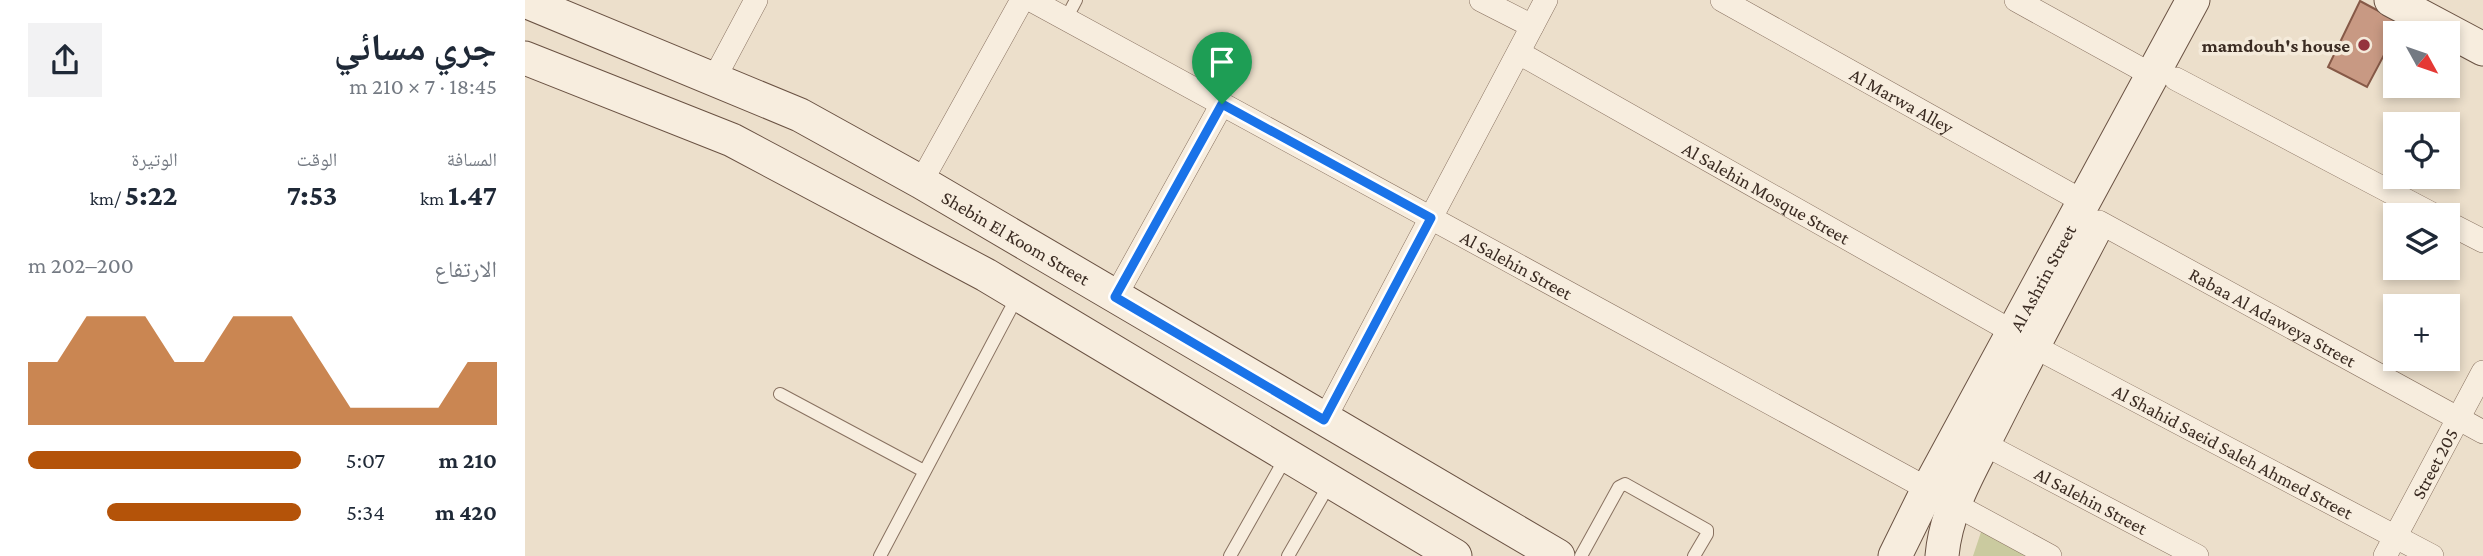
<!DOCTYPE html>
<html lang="ar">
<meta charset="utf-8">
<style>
body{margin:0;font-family:"Crimson Pro","Noto Naskh Arabic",serif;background:#f2f2f3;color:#1f2937;direction:rtl;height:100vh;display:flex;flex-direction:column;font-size:26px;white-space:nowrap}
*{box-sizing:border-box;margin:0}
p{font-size:23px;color:#747a83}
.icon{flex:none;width:38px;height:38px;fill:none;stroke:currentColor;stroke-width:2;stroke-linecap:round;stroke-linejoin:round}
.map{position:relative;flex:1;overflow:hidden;direction:ltr}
.panel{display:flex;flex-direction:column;background:#fff;width:525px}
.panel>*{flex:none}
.needle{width:46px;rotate:130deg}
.buttons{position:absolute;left:1858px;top:21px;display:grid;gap:14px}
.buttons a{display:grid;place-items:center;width:77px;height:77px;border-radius:0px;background:#fff;box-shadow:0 4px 10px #0003;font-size:35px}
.pin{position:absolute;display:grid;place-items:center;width:60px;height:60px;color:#fff;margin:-72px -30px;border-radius:50% 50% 50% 0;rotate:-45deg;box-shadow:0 0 7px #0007}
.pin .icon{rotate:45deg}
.round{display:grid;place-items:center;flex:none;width:74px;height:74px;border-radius:0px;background:#f2f2f3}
.summary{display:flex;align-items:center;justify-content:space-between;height:119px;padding:0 28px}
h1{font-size:38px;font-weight:700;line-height:52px}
.metrics{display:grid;grid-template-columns:repeat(3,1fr);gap:10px;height:119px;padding:7px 28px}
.metrics div{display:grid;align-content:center}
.metrics b{font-size:30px;font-weight:700}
.metrics small{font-size:19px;font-weight:400}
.metrics p{font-size:19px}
.chart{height:196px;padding:14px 28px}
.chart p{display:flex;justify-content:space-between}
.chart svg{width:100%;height:126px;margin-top:7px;fill:#b45309;opacity:.7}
ul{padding:0 28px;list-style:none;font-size:23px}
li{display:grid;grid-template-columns:112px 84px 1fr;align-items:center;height:52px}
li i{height:18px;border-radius:9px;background:#b45309}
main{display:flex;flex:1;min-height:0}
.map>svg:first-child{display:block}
.green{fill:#caca9f}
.building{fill:#c89983;stroke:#865947;stroke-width:2}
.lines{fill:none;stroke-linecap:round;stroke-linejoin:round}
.lane-casing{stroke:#887160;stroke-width:14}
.street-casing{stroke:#887160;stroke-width:24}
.secondary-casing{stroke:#6a5243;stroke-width:35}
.lane{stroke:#f7edde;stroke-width:12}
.street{stroke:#f7edde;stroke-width:23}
.secondary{stroke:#f7edde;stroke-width:33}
.route-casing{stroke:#fff;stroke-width:14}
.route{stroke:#1a73e8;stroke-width:9}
.poi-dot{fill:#94333e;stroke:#f4eada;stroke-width:2.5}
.labels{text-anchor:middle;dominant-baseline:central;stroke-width:7;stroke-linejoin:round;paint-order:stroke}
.poi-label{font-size:19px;font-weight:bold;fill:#3a2b22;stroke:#f4eada;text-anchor:end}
.street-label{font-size:19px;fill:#3a2b22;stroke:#f4eada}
</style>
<main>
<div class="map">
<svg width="1958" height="556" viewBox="0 0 1958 556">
<rect width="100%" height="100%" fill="#ecdfcb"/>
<path class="green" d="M 1459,523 L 1516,556 L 1448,556 Z"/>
<path class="building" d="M 1835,1 L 1876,23 L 1842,87 L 1803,67 Z"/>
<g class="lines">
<defs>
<path id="lane" d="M 541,19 L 551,0
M 255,394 L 399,471
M 355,556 L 492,297
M 705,556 L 761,457
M 763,556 L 805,483
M 1056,556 L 1094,487 L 1100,484 L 1182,530 L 1182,534 L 1169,556"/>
<g id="street">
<path id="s1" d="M 506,0 L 1403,489"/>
<path d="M 956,0 L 1007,26"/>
<path id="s2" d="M 1197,0 L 1559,202"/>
<path d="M 1491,0 L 1627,75"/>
<path id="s3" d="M 994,53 L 1488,332"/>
<path d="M 189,79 L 231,0"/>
<path d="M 1651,79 L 1909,215"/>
<path d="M 396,182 L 497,0"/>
<path id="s4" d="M 1574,222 L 1958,432"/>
<path d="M 1923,223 L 1958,241"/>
<path d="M 590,297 L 697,104"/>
<path id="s5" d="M 1508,346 L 1907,556"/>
<path d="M 799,420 L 1021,0"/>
<path id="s6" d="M 1459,444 L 1672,556"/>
<path d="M 1429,504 L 1525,556"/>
<path id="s7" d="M 1860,556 L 1958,372"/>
</g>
<g id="secondary">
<path d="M 1866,0 L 1958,49"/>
<path id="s8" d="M 0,1 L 275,115 L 396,182 L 1033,556"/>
<path d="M 0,58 L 207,140 L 461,275 L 930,556"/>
<path id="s9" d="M 1370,556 L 1403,489 L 1668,0"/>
<path d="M 1417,556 C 1421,508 1448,465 1469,423 C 1501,359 1535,296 1568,233"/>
</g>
</defs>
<use href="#lane" class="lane-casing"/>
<use href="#street" class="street-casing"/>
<use href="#secondary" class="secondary-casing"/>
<use href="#lane" class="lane"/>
<use href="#street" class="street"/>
<use href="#secondary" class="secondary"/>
</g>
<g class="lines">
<defs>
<path id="route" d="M 697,104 L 906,218 L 799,420 L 590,297 Z"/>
</defs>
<use href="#route" class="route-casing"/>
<use href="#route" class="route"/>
</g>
<circle class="poi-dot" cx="1839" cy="45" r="7"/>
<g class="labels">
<g class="poi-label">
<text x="1825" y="45">mamdouh's house</text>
</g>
<g class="street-label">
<text stroke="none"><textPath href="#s2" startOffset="206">Al Marwa Alley</textPath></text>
<text stroke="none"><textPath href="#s3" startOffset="284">Al Salehin Mosque Street</textPath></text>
<text stroke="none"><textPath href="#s8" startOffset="546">Shebin El Koom Street</textPath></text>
<text stroke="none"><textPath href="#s1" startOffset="553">Al Salehin Street</textPath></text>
<text stroke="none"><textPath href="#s9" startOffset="315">Al Ashrin Street</textPath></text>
<text stroke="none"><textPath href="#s4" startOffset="198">Rabaa Al Adaweya Street</textPath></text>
<text stroke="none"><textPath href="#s5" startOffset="226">Al Shahid Saeid Saleh Ahmed Street</textPath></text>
<text stroke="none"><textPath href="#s7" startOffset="105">Street 205</textPath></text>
<text stroke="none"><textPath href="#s6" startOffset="121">Al Salehin Street</textPath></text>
</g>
</g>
</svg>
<div class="buttons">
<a><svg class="needle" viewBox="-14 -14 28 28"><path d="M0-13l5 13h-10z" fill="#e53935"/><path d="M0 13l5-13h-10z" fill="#747a83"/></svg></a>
<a><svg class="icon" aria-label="locate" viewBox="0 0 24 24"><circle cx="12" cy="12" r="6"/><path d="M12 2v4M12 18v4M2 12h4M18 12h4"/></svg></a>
<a><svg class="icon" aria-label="layers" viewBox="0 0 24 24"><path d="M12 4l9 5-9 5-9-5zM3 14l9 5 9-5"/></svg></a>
<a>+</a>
</div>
<div class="pin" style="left:697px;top:104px;background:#1e9e55"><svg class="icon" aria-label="arrive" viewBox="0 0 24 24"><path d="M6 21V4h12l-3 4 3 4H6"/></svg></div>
</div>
<section class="panel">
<div class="summary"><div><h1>جري مسائي</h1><p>18:45 · 7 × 210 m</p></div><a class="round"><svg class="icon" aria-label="share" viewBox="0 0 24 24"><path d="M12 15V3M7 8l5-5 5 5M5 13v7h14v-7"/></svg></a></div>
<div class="metrics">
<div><p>المسافة</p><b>1.47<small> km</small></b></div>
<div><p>الوقت</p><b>7:53</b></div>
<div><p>الوتيرة</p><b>5:22<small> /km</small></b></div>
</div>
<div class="chart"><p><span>الارتفاع</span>200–202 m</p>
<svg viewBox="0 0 160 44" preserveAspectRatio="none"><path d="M0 44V22L10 22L20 6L30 6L40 6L50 22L60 22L70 6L80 6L90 6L100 22L110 38L120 38L130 38L140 38L150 22L160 22V44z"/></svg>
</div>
<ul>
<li><b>210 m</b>5:07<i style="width:100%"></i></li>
<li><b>420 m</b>5:34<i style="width:71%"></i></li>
</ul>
</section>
</main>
